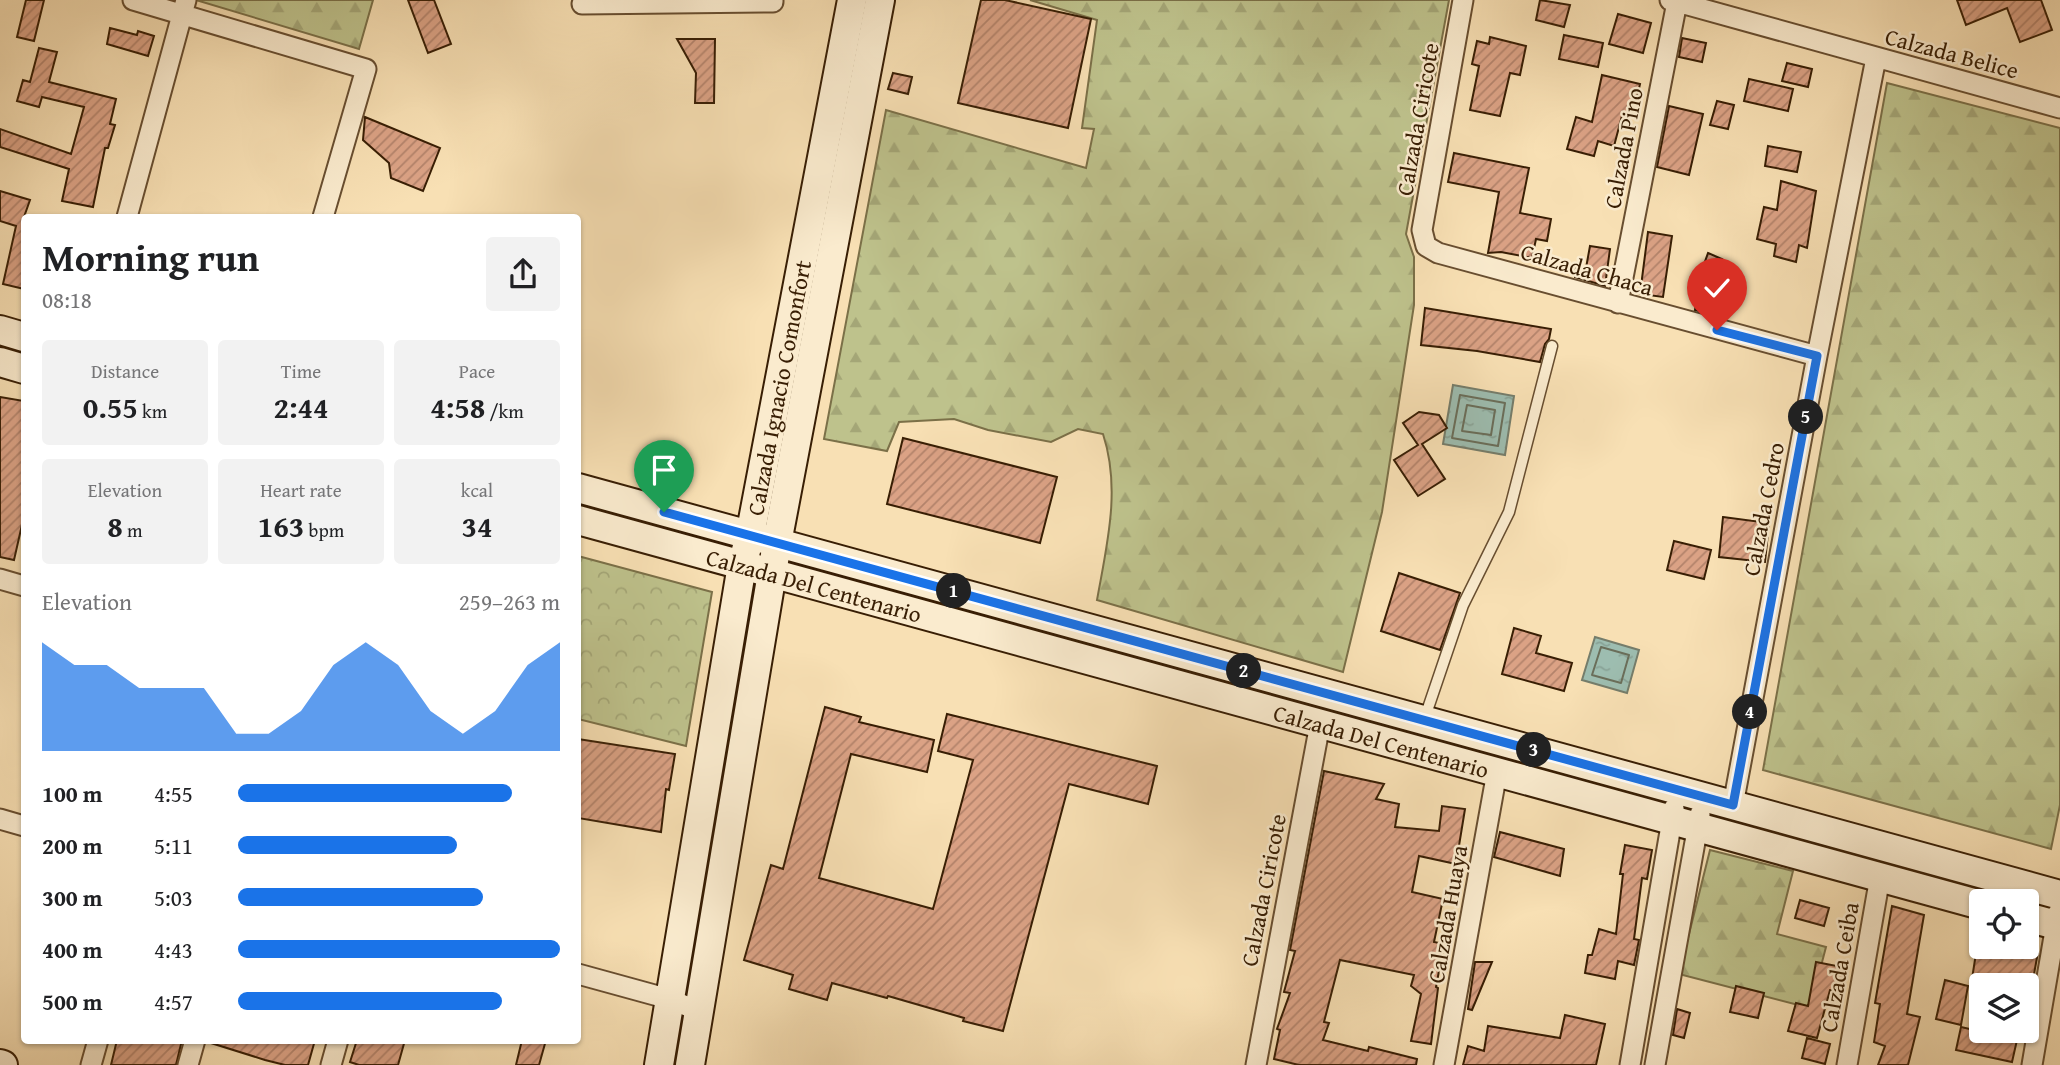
<!DOCTYPE html>
<meta charset="utf-8">
<style>
body{margin:0;font-family:"Gentium Book Plus",serif;background:#f2f2f2;color:#202124;height:100vh;display:flex;flex-direction:column;font-size:26px;white-space:nowrap}
*{box-sizing:border-box;margin:0}
p{font-size:23px;color:#757577}
.icon{flex:none;width:38px;height:38px;fill:none;stroke:currentColor;stroke-width:2;stroke-linecap:round;stroke-linejoin:round}
.map{position:relative;flex:1;overflow:hidden}
.drawer{position:absolute;left:21px;top:214px;width:560px;height:830px;display:flex;flex-direction:column;background:#fff;border-radius:7px;box-shadow:0 2px 5px #0004}
.drawer>*{flex:none}
.fabs{position:absolute;left:1969px;top:889px;display:grid;gap:14px}
.fabs a{display:grid;place-items:center;width:70px;height:70px;border-radius:7px;background:#fff;box-shadow:0 2px 5px #0004;font-size:35px}
.pin{position:absolute;display:grid;place-items:center;width:60px;height:60px;color:#fff;margin:-72px -30px;border-radius:50% 50% 50% 0;rotate:-45deg;box-shadow:0 0 7px #0007}
.pin .icon{rotate:45deg}
.km{position:absolute;width:35px;height:35px;margin:-18px;border-radius:50%;background:#222;color:#fff;font-size:19px;line-height:35px;text-align:center}
.round{display:grid;place-items:center;flex:none;width:74px;height:74px;border-radius:7px;background:#f2f2f2}
.headline{display:flex;align-items:center;justify-content:space-between;height:119px;padding:0 21px}
h1{font-size:38px;font-weight:700;line-height:52px}
.figures{display:grid;grid-template-columns:repeat(3,1fr);gap:10px;height:119px;padding:7px 21px}
.figures div{display:grid;align-content:center;border-radius:7px;background:#f2f2f2;text-align:center}
.figures b{font-size:30px;font-weight:700}
.figures small{font-size:19px;font-weight:400}
.figures p{font-size:19px}
.chart{height:196px;padding:14px 21px}
.chart p{display:flex;justify-content:space-between}
.chart svg{width:100%;height:126px;margin-top:7px;fill:#1a73e8;opacity:.7}
ul{padding:0 21px;list-style:none;font-size:23px}
li{display:grid;grid-template-columns:112px 84px 1fr;align-items:center;height:52px}
li i{height:18px;border-radius:9px;background:#1a73e8}
.map>svg:first-child{display:block}
.forest{fill:url(#forest-firs);stroke:#7b7048;stroke-width:2}
.park{fill:url(#park-crowns);stroke:#7b7048;stroke-width:2}
.water{fill:url(#water-ripples);stroke:#757d6b;stroke-width:2}
.lines{fill:none;stroke-linecap:round;stroke-linejoin:round}
.shore{stroke:#6a6e5a;stroke-width:2}
.building{fill:url(#building-hatch);stroke:#381e04;stroke-width:2}
.lane-casing{stroke:#684e30;stroke-width:13}
.street-casing{stroke:#684e30;stroke-width:23}
.secondary-casing{stroke:#381e04;stroke-width:32}
.lane{stroke:#faebce;stroke-width:10}
.street{stroke:#faebce;stroke-width:19}
.secondary{stroke:#faebce;stroke-width:28}
.route-casing{stroke:#fff;stroke-width:14}
.route{stroke:#1a73e8;stroke-width:9}
.labels{text-anchor:middle;dominant-baseline:central;stroke-width:5;stroke-linejoin:round;paint-order:stroke}
.street-label{font-size:23px;fill:#381e04;stroke:#faebce}
</style>
<div class="map">
<svg width="2060" height="1065" viewBox="0 0 2060 1065">
<defs>
<pattern id="forest-firs" width="22" height="20" patternUnits="userSpaceOnUse" patternTransform="scale(1.75)"><rect width="22" height="20" fill="#bec28c"/><path d="M5 1l3.5 6h-7zM16 11l3.5 6h-7z" fill="#a4a677"/></pattern>
<pattern id="park-crowns" width="20" height="18" patternUnits="userSpaceOnUse" patternTransform="scale(1.75)"><rect width="20" height="18" fill="#bec28c"/><path d="M2 6a3 3 0 1 1 6 0M12 15a3 3 0 1 1 6 0" fill="none" stroke="#a4a677"/></pattern>
<pattern id="water-ripples" width="26" height="14" patternUnits="userSpaceOnUse" patternTransform="scale(1.75)"><rect width="26" height="14" fill="#9dbdb0"/><path d="M2 4q2-2 4 0t4 0M15 11q2-2 4 0t4 0" fill="none" stroke="#88a296"/></pattern>
<pattern id="building-hatch" width="6" height="6" patternUnits="userSpaceOnUse" patternTransform="scale(1.75)"><rect width="6" height="6" fill="#dba285"/><path d="M-1 1l2-2M0 6l6-6M5 7l2-2" fill="none" stroke="#b3836b"/></pattern>
</defs>
<rect width="100%" height="100%" fill="#f8e0b4"/>
<filter id="stains"><feTurbulence type="fractalNoise" baseFrequency=".00286" numOctaves="4"/><feColorMatrix values="0 0 0 0 .2 0 0 0 0 .09 0 0 0 0 .02 0 0 0 .5 -.17"/></filter>
<radialGradient id="worn" r=".72"><stop offset=".6" stop-color="#630" stop-opacity="0"/><stop offset="1" stop-color="#630" stop-opacity=".3"/></radialGradient>
<path class="forest" d="M 196,0 L 373,0 L 359,49 Z
M 1030,0 L 1449,0 L 1406,234 L 1414,257 L 1414,305 L 1382,512 L 1343,672 L 1097,600 C 1107,544 1121,489 1103,434 L 1078,429 L 1051,442 L 988,430 L 954,419 L 899,422 L 887,451 L 824,439 L 886,110 L 1086,168 L 1094,129 L 1082,128 L 1097,20 Z
M 1887,83 L 2060,128 L 2060,805 L 2051,849 L 1763,770 Z
M 1710,850 L 1793,871 L 1777,934 L 1826,947 L 1810,1008 L 1679,974 Z"/>
<path class="park" d="M 578,556 L 712,592 L 686,746 L 578,719 Z"/>
<path class="water" d="M 1453,385 L 1514,396 L 1505,455 L 1443,444 Z
M 1595,637 L 1639,650 L 1627,693 L 1582,680 Z"/>
<g class="lines">
<path class="shore" d="M 1460,395 L 1505,403 L 1498,446 L 1452,438 Z
M 1467,405 L 1495,410 L 1491,435 L 1462,431 Z
M 1601,647 L 1629,655 L 1621,683 L 1592,675 Z"/>
</g>
<path class="building" d="M 26,0 L 44,0 L 34,41 L 17,37 Z
M 408,0 L 434,0 L 451,44 L 428,53 Z
M 981,0 L 1005,0 L 1091,19 L 1068,128 L 958,103 Z
M 1540,0 L 1570,5 L 1564,27 L 1536,20 Z
M 1957,0 L 2041,0 L 2052,30 L 2020,42 L 2007,8 L 1966,25 Z
M 1618,14 L 1651,23 L 1643,53 L 1609,44 Z
M 110,28 L 137,35 L 138,31 L 154,36 L 148,56 L 107,44 Z
M 1564,35 L 1603,43 L 1598,67 L 1559,59 Z
M 1490,37 L 1526,46 L 1520,75 L 1510,73 L 1500,116 L 1470,110 L 1479,66 L 1472,64 L 1477,41 L 1489,44 Z
M 1682,38 L 1706,43 L 1702,62 L 1679,57 Z
M 677,39 L 715,39 L 714,103 L 695,103 L 696,73 Z
M 39,48 L 57,52 L 49,82 L 116,99 L 110,124 L 115,125 L 108,148 L 105,148 L 93,207 L 62,201 L 69,169 L 0,147 L 0,129 L 71,154 L 84,107 L 42,97 L 39,107 L 17,101 L 23,80 L 30,82 Z
M 1787,63 L 1812,69 L 1808,87 L 1782,81 Z
M 893,73 L 912,77 L 908,94 L 888,89 Z
M 1602,75 L 1640,84 L 1633,115 L 1623,112 L 1614,146 L 1598,141 L 1594,156 L 1567,149 L 1576,117 L 1592,122 Z
M 1749,79 L 1793,89 L 1788,111 L 1744,101 Z
M 1717,101 L 1734,105 L 1728,129 L 1710,125 Z
M 1669,106 L 1703,114 L 1689,175 L 1657,167 Z
M 365,117 L 440,148 L 423,191 L 391,178 L 389,163 L 363,140 Z
M 1768,146 L 1801,152 L 1797,172 L 1765,166 Z
M 1454,153 L 1529,168 L 1520,213 L 1551,219 L 1547,241 L 1536,239 L 1532,258 L 1501,252 L 1488,253 L 1499,192 L 1448,182 Z
M 1781,181 L 1816,191 L 1807,248 L 1799,245 L 1796,262 L 1774,256 L 1776,244 L 1757,239 L 1764,207 L 1777,210 Z
M 0,191 L 30,200 L 24,217 L 24,289 L 3,284 L 16,226 L 0,221 Z
M 1648,232 L 1672,236 L 1663,297 L 1640,294 Z
M 1590,246 L 1610,249 L 1605,286 L 1575,277 L 1576,266 L 1586,268 Z
M 1708,253 L 1722,259 L 1715,278 L 1725,280 L 1719,316 L 1695,310 L 1702,270 Z
M 1425,308 L 1551,329 L 1549,339 L 1545,344 L 1540,362 L 1477,351 L 1421,345 Z
M 0,397 L 24,401 L 24,516 L 14,560 L 0,557 Z
M 1419,412 L 1439,415 L 1447,428 L 1422,444 L 1445,479 L 1418,496 L 1394,460 L 1418,445 L 1403,423 Z
M 903,438 L 1057,477 L 1040,543 L 887,504 Z
M 1723,517 L 1769,523 L 1765,562 L 1719,557 Z
M 1674,541 L 1711,550 L 1704,579 L 1667,570 Z
M 1399,573 L 1460,593 L 1440,650 L 1381,631 Z
M 1514,628 L 1541,636 L 1536,653 L 1572,663 L 1564,691 L 1502,674 Z
M 825,707 L 861,717 L 859,722 L 934,740 L 927,772 L 851,754 L 819,878 L 933,909 L 973,760 L 938,751 L 947,714 L 1157,766 L 1148,804 L 1069,784 L 1003,1031 L 963,1021 L 964,1018 L 888,996 L 887,998 L 832,983 L 827,1000 L 789,989 L 793,975 L 744,960 L 771,865 L 783,869 Z
M 578,739 L 675,754 L 669,790 L 666,789 L 661,832 L 578,818 Z
M 1324,771 L 1384,784 L 1376,799 L 1399,804 L 1395,827 L 1439,831 L 1442,806 L 1465,809 L 1456,864 L 1419,856 L 1412,892 L 1443,899 L 1434,942 L 1444,944 L 1436,987 L 1438,988 L 1431,1044 L 1411,1041 L 1421,994 L 1411,986 L 1414,975 L 1340,960 L 1324,1022 L 1329,1023 L 1323,1040 L 1368,1051 L 1369,1047 L 1417,1059 L 1416,1065 L 1299,1065 L 1274,1059 L 1280,1030 L 1277,1029 L 1290,993 L 1284,992 L 1295,951 L 1290,950 Z
M 1500,832 L 1564,849 L 1560,876 L 1494,857 Z
M 1625,845 L 1652,850 L 1647,879 L 1642,878 L 1634,939 L 1639,940 L 1634,965 L 1618,961 L 1615,979 L 1585,973 L 1588,955 L 1592,955 L 1599,929 L 1616,934 L 1623,874 L 1620,874 Z
M 1800,900 L 1829,908 L 1824,926 L 1795,918 Z
M 1892,906 L 1924,915 L 1907,1014 L 1920,1017 L 1908,1065 L 1878,1065 L 1885,1046 L 1874,1042 L 1880,1004 L 1875,1003 Z
M 1977,947 L 2003,947 L 2038,952 L 2032,985 L 1971,985 Z
M 1475,962 L 1492,962 L 1472,1010 L 1468,1009 Z
M 1816,962 L 1847,968 L 1843,992 L 1830,990 L 1817,1038 L 1788,1031 L 1796,1003 L 1808,1006 Z
M 1945,980 L 1968,986 L 1961,1025 L 1936,1019 Z
M 1736,986 L 1764,993 L 1758,1018 L 1730,1012 Z
M 1677,1009 L 1690,1013 L 1684,1038 L 1673,1035 Z
M 1565,1015 L 1605,1024 L 1596,1065 L 1463,1065 L 1468,1046 L 1484,1051 L 1488,1026 L 1560,1038 Z
M 1961,1027 L 2017,1040 L 2012,1062 L 1956,1050 Z
M 1807,1038 L 1830,1044 L 1825,1064 L 1802,1058 Z
M 117,1040 L 182,1040 L 176,1065 L 111,1065 Z
M 212,1040 L 315,1040 L 308,1065 L 285,1065 L 265,1060 L 211,1043 Z
M 357,1040 L 405,1040 L 398,1065 L 359,1065 L 350,1062 Z
M 522,1040 L 546,1040 L 539,1065 L 516,1065 Z"/>
<g class="lines">
<defs>
<path id="lane" d="M 1424,720 L 1463,605 L 1509,512 L 1552,346"/>
<path id="street" d="M 133,0 L 366,69 L 323,217
M 1463,0 L 1422,230 L 1426,246 L 1438,253 L 1817,356
M 1670,0 L 2060,108
M 582,4 L 773,2 L 773,0
M 127,217 L 186,0
M 1618,303 L 1677,2
M 0,579 L 24,586
M 1733,805 L 1817,356 L 1876,58
M 0,819 L 24,826
M 578,974 L 669,999 L 699,1011
M 91,1065 L 98,1040
M 188,1065 L 195,1040
M 331,1065 L 338,1040
M 1256,1065 L 1320,724
M 1444,1065 L 1497,772
M 1630,1065 L 1674,808
M 1655,1065 L 1700,814
M 1847,1065 L 1880,877
M 2032,1065 L 2058,913"/>
<g id="secondary">
<path d="M 0,330 L 24,337"/>
<path d="M 0,362 L 24,369"/>
<path d="M 578,488 L 2060,895"/>
<path id="s1" d="M 578,520 L 1981,905"/>
<path d="M 2026,917 L 2060,926"/>
<path d="M 0,1064 L 3,1065"/>
<path id="s2" d="M 659,1065 L 742,565 L 750,536 L 852,0"/>
<path d="M 690,1065 L 777,543 L 880,0"/>
</g>
</defs>
<use href="#lane" class="lane-casing"/>
<use href="#street" class="street-casing"/>
<use href="#secondary" class="secondary-casing"/>
<use href="#lane" class="lane"/>
<use href="#street" class="street"/>
<use href="#secondary" class="secondary"/>
</g>
<g class="lines">
<defs>
<path id="route" d="M 664,512 L 1733,805 L 1817,356 L 1717,330"/>
</defs>
<use href="#route" class="route-casing"/>
<use href="#route" class="route"/>
</g>
<g class="labels">
<g class="street-label">
<text transform="translate(1952 53) rotate(15)">Calzada Belice</text>
<text transform="translate(1417 119) rotate(-80)">Calzada Ciricote</text>
<text transform="translate(1623 148) rotate(-79)">Calzada Pino</text>
<text transform="translate(1587 269) rotate(16)">Calzada Chaca</text>
<text stroke="none"><textPath href="#s2" startOffset="688">Calzada Ignacio Comonfort</textPath></text>
<text transform="translate(1763 509) rotate(-79)">Calzada Cedro</text>
<text stroke="none"><textPath href="#s1" startOffset="245">Calzada Del Centenario</textPath></text>
<text stroke="none"><textPath href="#s1" startOffset="833">Calzada Del Centenario</textPath></text>
<text transform="translate(1263 890) rotate(-79)">Calzada Ciricote</text>
<text transform="translate(1447 914) rotate(-80)">Calzada Huaya</text>
<text transform="translate(1839 967) rotate(-80)">Calzada Ceiba</text>
</g>
</g>
<rect width="100%" height="100%" filter="url(#stains)"/>
<rect width="100%" height="100%" fill="url(#worn)"/>
</svg>
<div class="fabs">
<a><svg class="icon" aria-label="locate" viewBox="0 0 24 24"><circle cx="12" cy="12" r="6"/><path d="M12 2v4M12 18v4M2 12h4M18 12h4"/></svg></a>
<a><svg class="icon" aria-label="layers" viewBox="0 0 24 24"><path d="M12 4l9 5-9 5-9-5zM3 14l9 5 9-5"/></svg></a>
</div>
<div class="pin" style="left:664px;top:512px;background:#1e9e55"><svg class="icon" aria-label="arrive" viewBox="0 0 24 24"><path d="M6 21V4h12l-3 4 3 4H6"/></svg></div>
<div class="pin" style="left:1717px;top:330px;background:#d93025"><svg class="icon" aria-label="check" viewBox="0 0 24 24"><path d="M5 12l5 5 9-10"/></svg></div>
<b class="km" style="left:954px;top:591px">1</b>
<b class="km" style="left:1244px;top:671px">2</b>
<b class="km" style="left:1534px;top:750px">3</b>
<b class="km" style="left:1750px;top:712px">4</b>
<b class="km" style="left:1806px;top:417px">5</b>
<section class="drawer">
<div class="headline"><div><h1>Morning run</h1><p>08:18</p></div><a class="round"><svg class="icon" aria-label="share" viewBox="0 0 24 24"><path d="M12 15V3M7 8l5-5 5 5M5 13v7h14v-7"/></svg></a></div>
<div class="figures">
<div><p>Distance</p><b>0.55<small> km</small></b></div>
<div><p>Time</p><b>2:44</b></div>
<div><p>Pace</p><b>4:58<small> /km</small></b></div>
</div>
<div class="figures">
<div><p>Elevation</p><b>8<small> m</small></b></div>
<div><p>Heart rate</p><b>163<small> bpm</small></b></div>
<div><p>kcal</p><b>34</b></div>
</div>
<div class="chart"><p><span>Elevation</span>259–263 m</p>
<svg viewBox="0 0 160 44" preserveAspectRatio="none"><path d="M0 44V6L10 14L20 14L30 22L40 22L50 22L60 38L70 38L80 30L90 14L100 6L110 14L120 30L130 38L140 30L150 14L160 6V44z"/></svg>
</div>
<ul>
<li><b>100 m</b>4:55<i style="width:85%"></i></li>
<li><b>200 m</b>5:11<i style="width:68%"></i></li>
<li><b>300 m</b>5:03<i style="width:76%"></i></li>
<li><b>400 m</b>4:43<i style="width:100%"></i></li>
<li><b>500 m</b>4:57<i style="width:82%"></i></li>
</ul>
</section>
</div>
